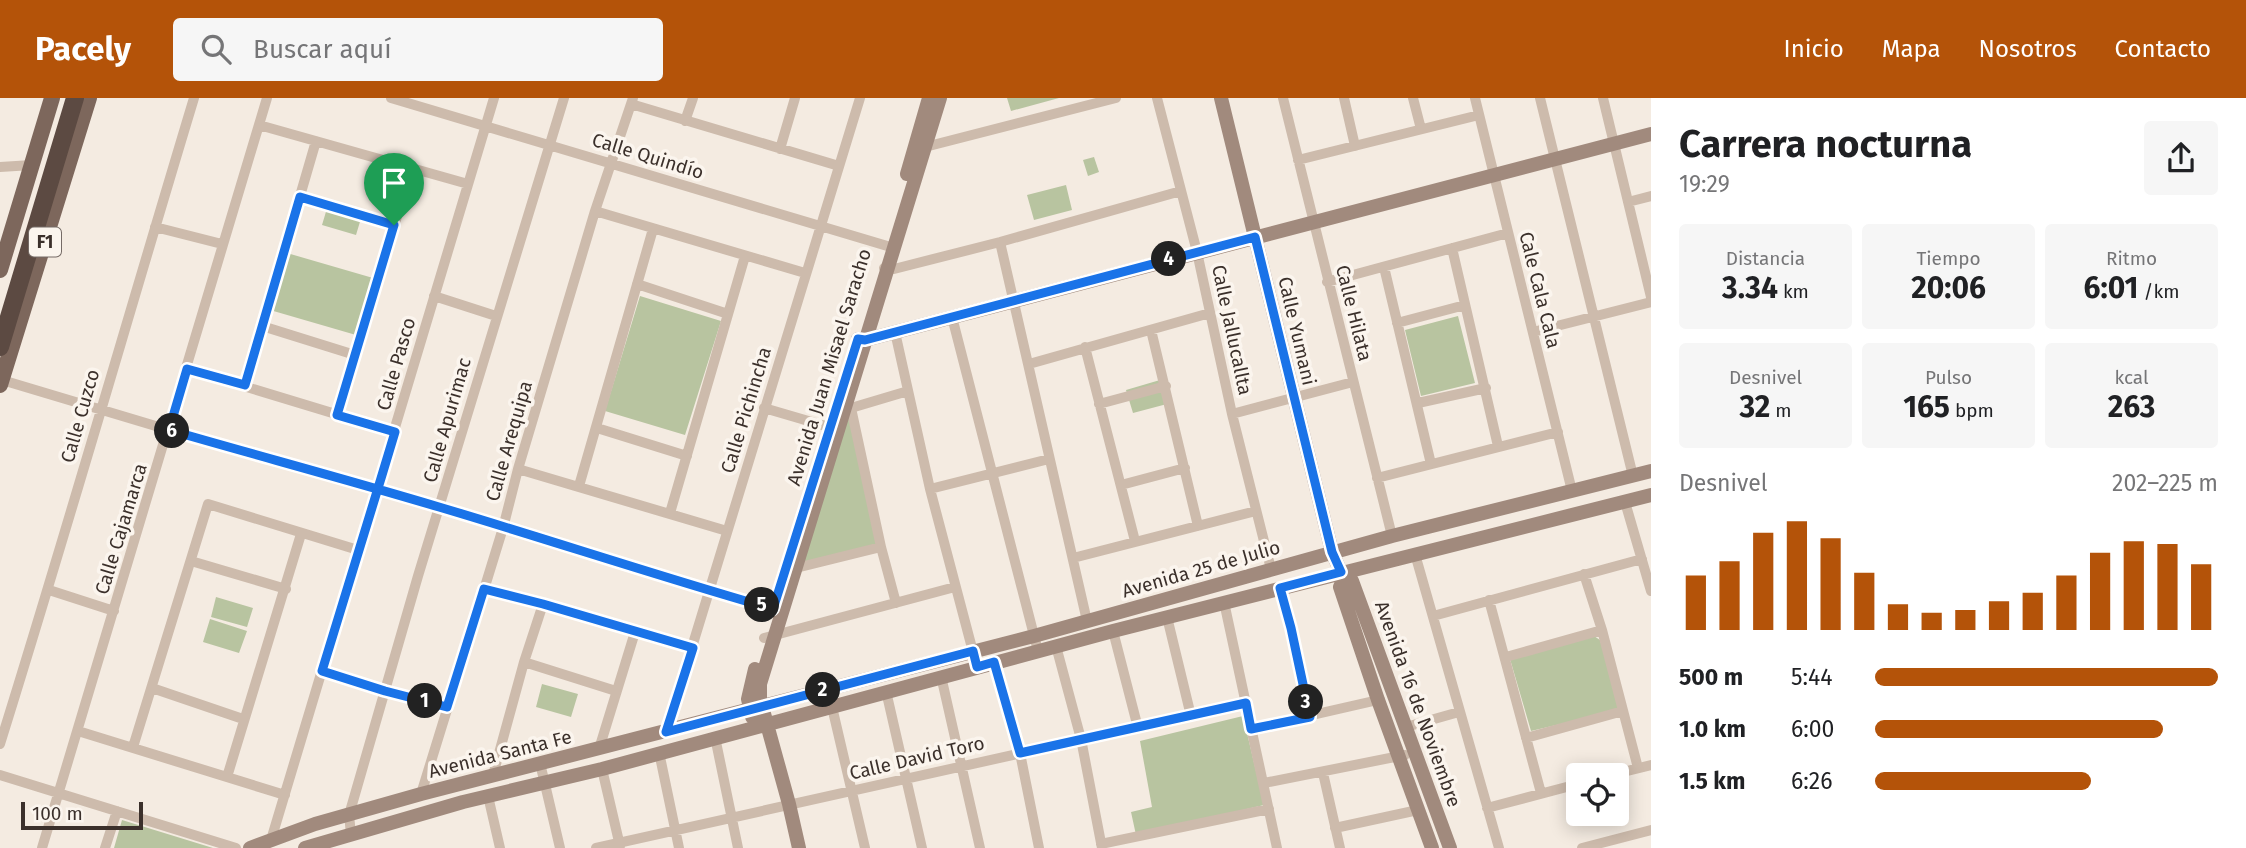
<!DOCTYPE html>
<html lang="es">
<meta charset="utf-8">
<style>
body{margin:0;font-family:"Fira Sans",sans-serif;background:#f6f6f6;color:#202124;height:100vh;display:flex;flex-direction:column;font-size:26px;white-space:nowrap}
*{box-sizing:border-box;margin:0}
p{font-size:23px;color:#757577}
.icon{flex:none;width:38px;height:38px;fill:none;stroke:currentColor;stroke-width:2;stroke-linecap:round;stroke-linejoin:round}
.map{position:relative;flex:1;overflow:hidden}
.side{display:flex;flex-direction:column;background:#fff;width:595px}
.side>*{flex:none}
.fabs{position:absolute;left:1566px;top:665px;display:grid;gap:14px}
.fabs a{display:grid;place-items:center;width:63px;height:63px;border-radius:7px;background:#fff;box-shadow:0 4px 18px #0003;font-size:35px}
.scale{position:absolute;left:21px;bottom:18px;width:122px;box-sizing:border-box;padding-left:7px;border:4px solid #3b302b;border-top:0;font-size:19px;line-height:24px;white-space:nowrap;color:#3b302b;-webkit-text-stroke:5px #fbf5ee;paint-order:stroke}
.pin{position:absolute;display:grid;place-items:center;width:60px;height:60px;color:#fff;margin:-72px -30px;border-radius:50% 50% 50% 0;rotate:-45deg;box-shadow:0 0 7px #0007}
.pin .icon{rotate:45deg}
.km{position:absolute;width:35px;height:35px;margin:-18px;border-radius:50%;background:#222;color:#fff;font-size:19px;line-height:35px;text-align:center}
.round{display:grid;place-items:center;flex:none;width:74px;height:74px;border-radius:7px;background:#f6f6f6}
.summary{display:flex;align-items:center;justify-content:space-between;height:119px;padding:0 28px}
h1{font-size:38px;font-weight:700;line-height:52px}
.metrics{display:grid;grid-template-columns:repeat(3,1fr);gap:10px;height:119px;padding:7px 28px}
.metrics div{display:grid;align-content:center;border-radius:7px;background:#f6f6f6;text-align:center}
.metrics b{font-size:30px;font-weight:700}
.metrics small{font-size:19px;font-weight:400}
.metrics p{font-size:19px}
.chart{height:196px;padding:14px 28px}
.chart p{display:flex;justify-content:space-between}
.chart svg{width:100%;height:126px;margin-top:7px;stroke:#b45309;stroke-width:6}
ul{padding:0 28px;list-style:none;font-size:23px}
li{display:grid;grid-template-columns:112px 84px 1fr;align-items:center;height:52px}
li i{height:18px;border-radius:9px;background:#b45309}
header{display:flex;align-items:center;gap:42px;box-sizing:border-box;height:98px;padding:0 35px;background:#b45309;color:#fff}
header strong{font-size:33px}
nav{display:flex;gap:38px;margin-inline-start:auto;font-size:24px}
.search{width:490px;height:63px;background:#f6f6f6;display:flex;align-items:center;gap:18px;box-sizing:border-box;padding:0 24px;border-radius:7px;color:#757577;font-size:26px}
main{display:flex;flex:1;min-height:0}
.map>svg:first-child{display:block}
.green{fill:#b8c4a0}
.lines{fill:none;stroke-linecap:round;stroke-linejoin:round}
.street{stroke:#cdbbac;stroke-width:10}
.secondary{stroke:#a18a7d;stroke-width:14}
.primary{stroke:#7d675c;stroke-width:16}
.highway{stroke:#5c4a42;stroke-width:18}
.route-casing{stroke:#fff;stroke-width:14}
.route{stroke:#1a73e8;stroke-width:9}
.labels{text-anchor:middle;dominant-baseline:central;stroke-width:7;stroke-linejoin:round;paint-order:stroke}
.shield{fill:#fbf5ee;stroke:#756b66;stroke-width:2}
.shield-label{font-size:18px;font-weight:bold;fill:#3b302b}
.street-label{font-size:19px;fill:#3b302b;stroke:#fbf5ee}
</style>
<header>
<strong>Pacely</strong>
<div class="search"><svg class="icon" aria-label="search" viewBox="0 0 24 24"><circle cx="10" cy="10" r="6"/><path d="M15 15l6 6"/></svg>Buscar aquí</div>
<nav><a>Inicio</a><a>Mapa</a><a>Nosotros</a><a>Contacto</a></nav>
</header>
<main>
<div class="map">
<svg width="1651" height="750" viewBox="0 0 1651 750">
<rect width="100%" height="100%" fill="#f4ebe1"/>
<path class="green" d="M 1007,0 L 1059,0 L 1011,13 Z
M 1094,59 L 1099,74 L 1088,78 L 1083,62 Z
M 1066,87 L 1072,112 L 1034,122 L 1027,97 Z
M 328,107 L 362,117 L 356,137 L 322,127 Z
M 287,155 L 373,180 L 356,237 L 270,212 Z
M 640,198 L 721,223 L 685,337 L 605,313 Z
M 1458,218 L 1475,285 L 1421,298 L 1405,232 Z
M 1160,282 L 1167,306 L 1133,315 L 1126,292 Z
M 847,310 L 880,450 L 802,468 Z
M 216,499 L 253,510 L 247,529 L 211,519 Z
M 210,521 L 247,533 L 239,555 L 203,544 Z
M 1594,538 L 1600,542 L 1619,607 L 1616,613 L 1531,633 L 1510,561 Z
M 542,586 L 578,596 L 571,619 L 536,609 Z
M 1243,618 L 1264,707 L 1136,737 L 1131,714 L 1152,709 L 1140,643 Z
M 122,722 L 213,750 L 114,750 Z"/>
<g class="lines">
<path class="street" d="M 391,0 L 894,150
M 1157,0 L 1197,154 L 1232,316 L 1271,471
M 1283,0 L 1392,438
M 1344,0 L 1355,48
M 1413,0 L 1421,31
M 1475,0 L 1572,393
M 1540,0 L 1633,378
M 1603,0 L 1651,199
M 631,6 L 839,68
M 685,23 L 693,0
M 259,27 L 468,86
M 920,47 L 925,49 L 1116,0
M 780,51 L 795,0
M 1298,62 L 1479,17
M 0,69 L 32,67
M 300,99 L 394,126
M 1628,104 L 1651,98
M 595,113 L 805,175
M 155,129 L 222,146
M 1000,144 L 1087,523
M 1452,150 L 1498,348
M 1384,169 L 1431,366
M 884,170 L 894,171 L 1000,144 L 1181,93
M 1327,184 L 1508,135
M 637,186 L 728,216
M 434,198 L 496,218
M 952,219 L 1038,553
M 1397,225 L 1465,207
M 262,228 L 355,257
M 1151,232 L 1198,428
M 895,234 L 930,391 L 977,569
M 1533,234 L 1651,204
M 1085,249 L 1135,443
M 1029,266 L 1210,215
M 187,271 L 395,334
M 2,282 L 169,332 L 440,409 L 710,493 L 782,512
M 245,287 L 316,43
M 846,305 L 851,310 L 881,449 L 896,505
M 1418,305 L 1486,290
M 1099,306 L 1166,288
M 764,310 L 829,329
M 851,310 L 908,293
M 1232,316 L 1353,284
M 337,317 L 411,72
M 597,330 L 687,358
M 518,371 L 727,433
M 1377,380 L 1558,334
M 1121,387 L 1185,370
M 579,388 L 653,131
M 930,391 L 1049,361
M 1625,404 L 1651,493
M 670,415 L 745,158
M 1415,456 L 1499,750
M 1073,460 L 1256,413
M 191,463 L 286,491
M 796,470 L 881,449
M 1584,476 L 1602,532 L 1638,670
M 1280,490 L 1291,529 L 1309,619
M 484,491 L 693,550
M 49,492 L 114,513
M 1489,502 L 1541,695
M 1224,504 L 1277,750
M 1433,518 L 1642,461
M 1167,519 L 1191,618
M 1113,533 L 1138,630
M 764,540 L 955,489
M 1056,548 L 1081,641 L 1102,750
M 1506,559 L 1602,532
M 524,564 L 616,593
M 994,564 L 1020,655 L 1039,750
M 322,573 L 385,593 L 447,609
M 941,578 L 980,750
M 152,590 L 243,621
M 886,593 L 922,750
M 832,609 L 865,750
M 1406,629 L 1459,614
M 1251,631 L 1378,602
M 78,633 L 285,697
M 666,634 L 860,0
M 715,639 L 738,750
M 1526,640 L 1623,613
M 0,646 C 67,432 129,215 194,0
M 133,649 L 208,406 L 358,452
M 599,651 L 635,534
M 659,654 L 679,750
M 540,665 L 560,750
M 602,671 L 620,748
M 1323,675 L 1340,750
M 0,677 L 236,750
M 493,677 L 524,564 L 543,506
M 1611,677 L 1651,667
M 227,679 L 301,436
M 1264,685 L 1405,657
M 421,696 L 503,430 L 518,371 L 595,113 L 633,0
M 488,698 L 500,750
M 1487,710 L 1578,686
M 1335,730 L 1418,712
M 351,736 L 349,717 L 418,478 L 564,0
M 271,742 L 494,0
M 1101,746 L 1269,711
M 42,750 L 267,0
M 105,750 L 117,713
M 596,750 L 1246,605
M 1582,750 L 1651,732"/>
<path class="secondary" d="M 1221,0 L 1332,454 L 1344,481 L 1340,489 L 1378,602 L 1432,750
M 907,76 L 929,0
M 858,241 L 865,242 L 1651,36
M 1344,481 L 1352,483 L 1450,750
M 752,619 L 748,601 L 755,571
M 250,750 L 315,726 L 421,696 L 1034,538 L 1392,438 L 1651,373
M 305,750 L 463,704 L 602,671 L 1113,533 L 1651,397
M 799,750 L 789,706 L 760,601 L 760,586 L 940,0"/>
<path class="primary" d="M 0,172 L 52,0
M 0,287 L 89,0"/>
<path class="highway" d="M 0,249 L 75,0"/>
</g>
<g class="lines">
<defs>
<path id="route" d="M 394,127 L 337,317 L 395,334 C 371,414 346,494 322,573 L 385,593 L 447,609 L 484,491 L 543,506 L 693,550 L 666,634 L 973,553 L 977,569 L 994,564 L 1020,655 L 1246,605 L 1251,631 L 1310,619 L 1291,530 L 1280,490 L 1341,474 L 1332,454 L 1255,139 L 865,242 L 858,241 L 773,511 C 661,479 550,442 439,409 C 349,382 259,358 169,332 L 187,271 L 245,287 L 300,99 L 394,127"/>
</defs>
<use href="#route" class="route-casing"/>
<use href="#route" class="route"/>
</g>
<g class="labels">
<rect class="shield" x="29" y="129.5" width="32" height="29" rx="5"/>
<g class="shield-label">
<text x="45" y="144">F1</text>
</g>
<g class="street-label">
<text transform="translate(648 58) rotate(17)">Calle Quindío</text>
<text transform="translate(1540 192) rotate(76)">Cale Cala Cala</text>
<text transform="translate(1354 215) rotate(76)">Calle Hilata</text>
<text transform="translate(1232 232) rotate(78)">Calle Jallucallta</text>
<text transform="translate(1297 233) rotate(77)">Calle Yumani</text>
<text transform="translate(396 266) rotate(-74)">Calle Pasco</text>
<text transform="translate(829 269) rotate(-73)">Avenida Juan Misael Saracho</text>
<text transform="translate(746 312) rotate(-73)">Calle Pichincha</text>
<text transform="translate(80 318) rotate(-74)">Calle Cuzco</text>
<text transform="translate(447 322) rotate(-74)">Calle Apurimac</text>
<text transform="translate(509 343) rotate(-74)">Calle Arequipa</text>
<text transform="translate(121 431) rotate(-73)">Calle Cajamarca</text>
<text transform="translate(1201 471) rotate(-16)">Avenida 25 de Julio</text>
<text transform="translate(1418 606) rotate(70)">Avenida 16 de Noviembre</text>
<text transform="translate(500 656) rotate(-14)">Avenida Santa Fe</text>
<text transform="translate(917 660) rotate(-13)">Calle David Toro</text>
</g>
</g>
</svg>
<div class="fabs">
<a><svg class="icon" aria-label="locate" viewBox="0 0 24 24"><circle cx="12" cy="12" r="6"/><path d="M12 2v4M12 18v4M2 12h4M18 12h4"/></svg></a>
</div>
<div class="scale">100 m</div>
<div class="pin" style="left:394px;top:127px;background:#1e9e55"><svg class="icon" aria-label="arrive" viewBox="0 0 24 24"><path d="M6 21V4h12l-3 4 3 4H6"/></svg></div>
<b class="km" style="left:425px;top:603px">1</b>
<b class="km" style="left:823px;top:592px">2</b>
<b class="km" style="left:1306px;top:604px">3</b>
<b class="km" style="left:1169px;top:161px">4</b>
<b class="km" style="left:762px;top:507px">5</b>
<b class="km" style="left:172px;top:333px">6</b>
</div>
<section class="side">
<div class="summary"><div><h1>Carrera nocturna</h1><p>19:29</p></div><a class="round"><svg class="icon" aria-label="share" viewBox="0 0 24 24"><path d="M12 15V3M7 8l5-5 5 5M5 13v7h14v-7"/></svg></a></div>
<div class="metrics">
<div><p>Distancia</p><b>3.34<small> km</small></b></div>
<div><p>Tiempo</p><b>20:06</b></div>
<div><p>Ritmo</p><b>6:01<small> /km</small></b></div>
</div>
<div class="metrics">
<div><p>Desnivel</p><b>32<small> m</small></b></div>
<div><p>Pulso</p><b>165<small> bpm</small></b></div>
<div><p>kcal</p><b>263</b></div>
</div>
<div class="chart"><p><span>Desnivel</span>202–225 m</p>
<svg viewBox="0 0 160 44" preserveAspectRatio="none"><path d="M5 44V25M15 44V20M25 44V10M35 44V6M45 44V12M55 44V24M65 44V35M75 44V38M85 44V37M95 44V34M105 44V31M115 44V25M125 44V17M135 44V13M145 44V14M155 44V21"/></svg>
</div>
<ul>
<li><b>500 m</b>5:44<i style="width:100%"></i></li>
<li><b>1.0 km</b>6:00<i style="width:84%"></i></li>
<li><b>1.5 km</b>6:26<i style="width:63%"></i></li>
</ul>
</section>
</main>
